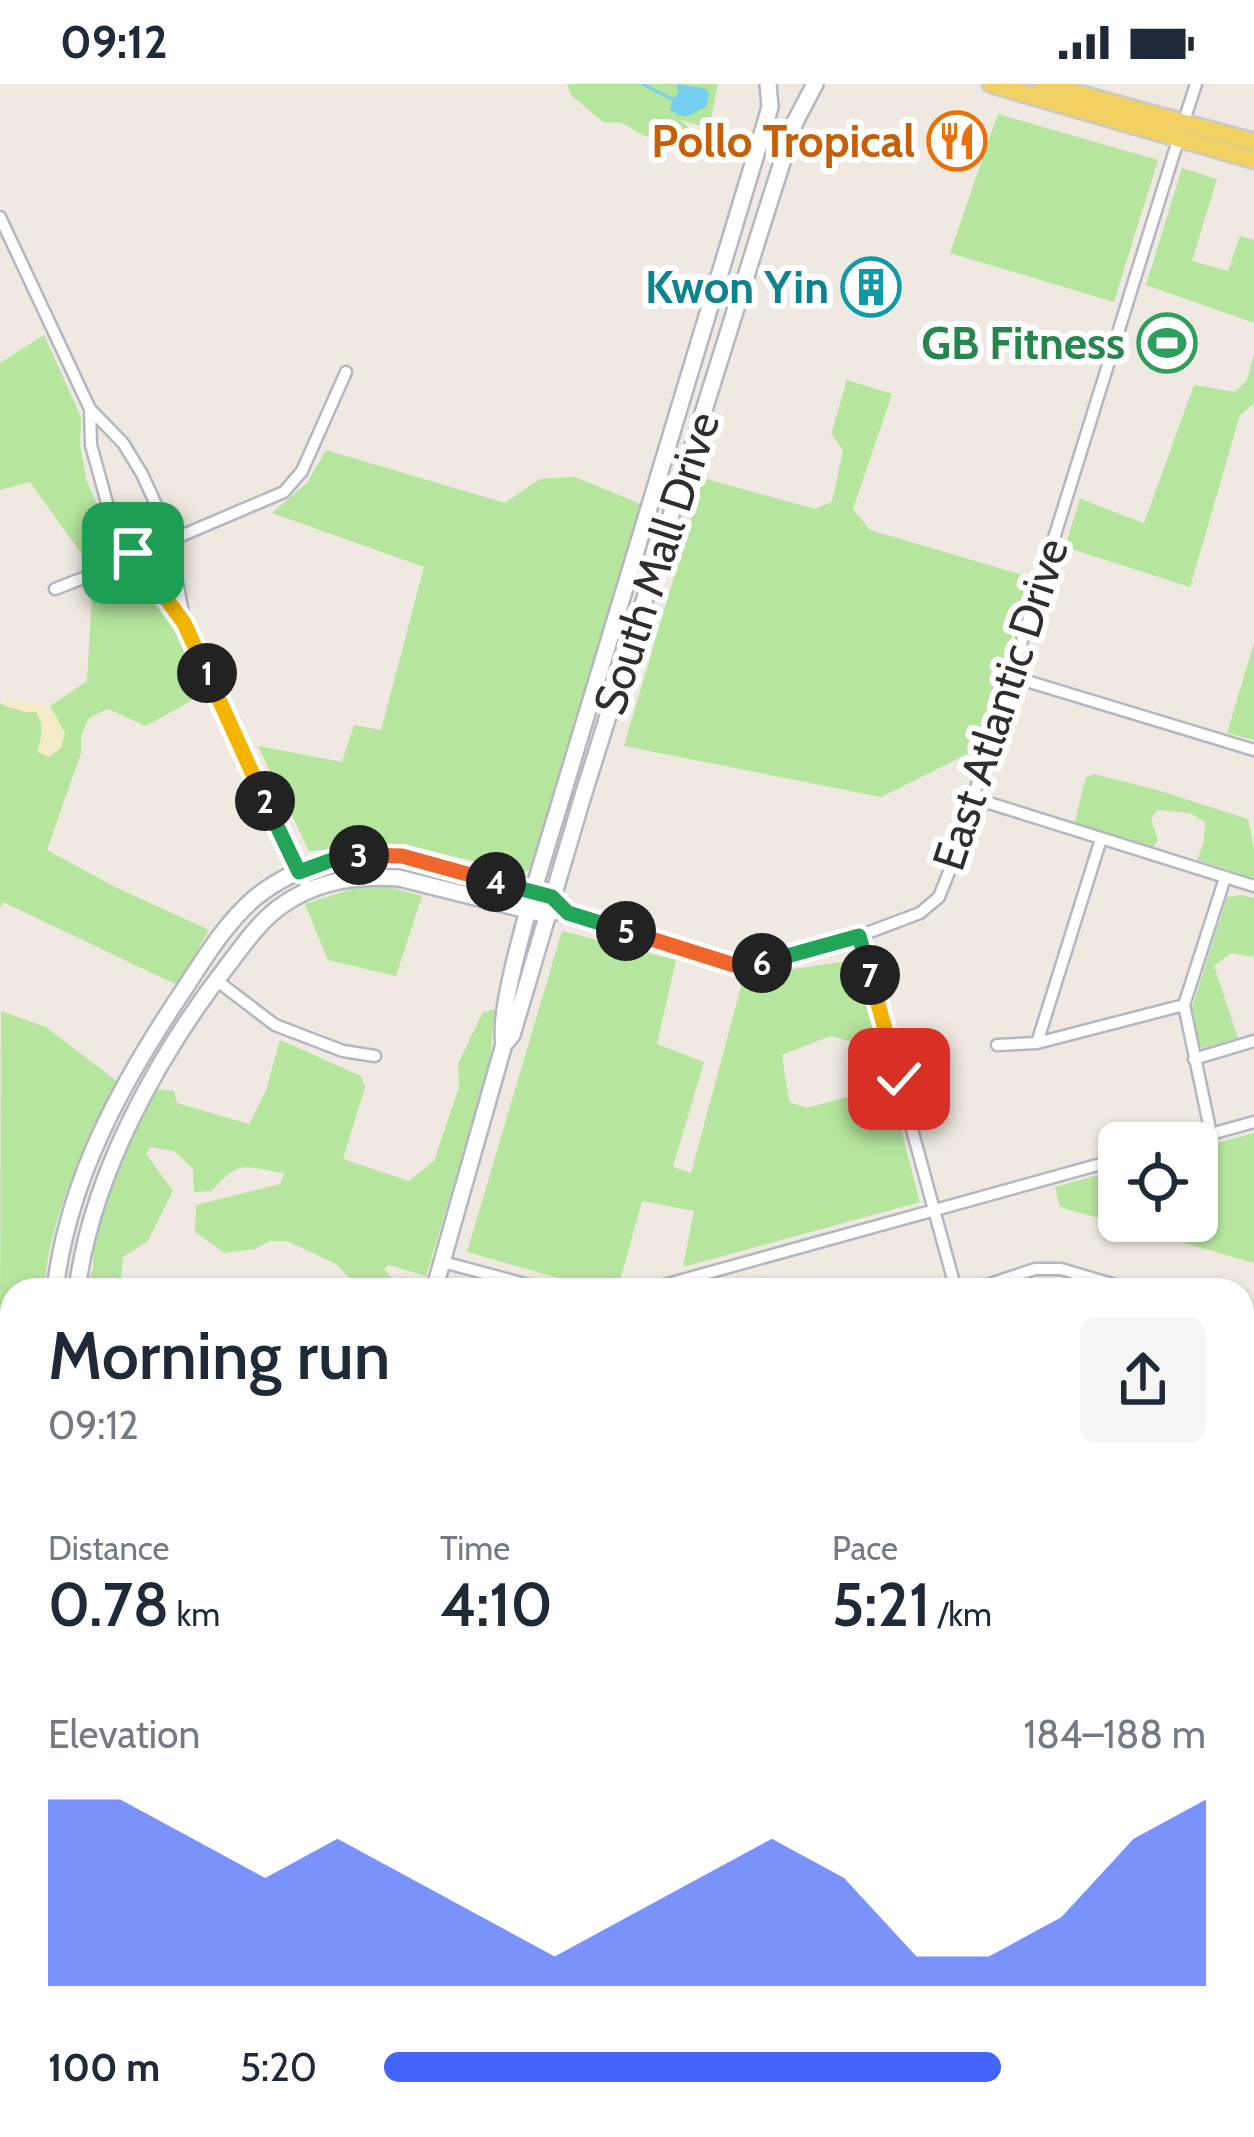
<!DOCTYPE html>
<meta charset="utf-8">
<style>
body{margin:0;font-family:Cabin,sans-serif;background:#f6f6f7;color:#1f2937;height:100vh;display:flex;flex-direction:column;font-size:45px;white-space:nowrap}
*{box-sizing:border-box;margin:0}
p{font-size:39px;color:#747a83}
.icon{flex:none;width:66px;height:66px;fill:none;stroke:currentColor;stroke-width:2;stroke-linecap:round;stroke-linejoin:round}
.map{position:relative;flex:1;overflow:hidden}
.sheet{position:absolute;left:0px;top:1194px;width:1254px;height:861px;display:flex;flex-direction:column;background:#fff;border-radius:36px 36px 0 0;box-shadow:0 3px 9px #0004}
.sheet>*{flex:none}
.controls{position:absolute;left:1098px;top:1038px;display:grid;gap:24px}
.controls a{display:grid;place-items:center;width:120px;height:120px;border-radius:18px;background:#fff;box-shadow:0 3px 9px #0004;font-size:60px}
.pin{position:absolute;display:grid;place-items:center;width:102px;height:102px;color:#fff;margin:-51px;border-radius:24px;box-shadow:0 6px 18px #0006}
.km{position:absolute;width:60px;height:60px;margin:-30px;border-radius:50%;background:#222;color:#fff;font-size:33px;line-height:60px;text-align:center}
.round{display:grid;place-items:center;flex:none;width:126px;height:126px;border-radius:18px;background:#f6f6f7}
.overview{display:flex;align-items:center;justify-content:space-between;height:204px;padding:0 48px}
h1{font-size:66px;font-weight:600;line-height:90px}
.stats{display:grid;grid-template-columns:repeat(3,1fr);gap:18px;height:204px;padding:12px 48px}
.stats div{display:grid;align-content:center}
.stats b{font-size:60px;font-weight:600}
.stats small{font-size:33px;font-weight:400}
.stats p{font-size:33px}
.chart{height:336px;padding:24px 48px}
.chart p{display:flex;justify-content:space-between}
.chart svg{width:100%;height:216px;margin-top:12px;fill:#4264fb;opacity:.7}
ul{padding:0 48px;list-style:none;font-size:39px}
li{display:grid;grid-template-columns:192px 144px 1fr;align-items:center;height:90px}
li i{height:30px;border-radius:15px;background:#4264fb}
.status{display:flex;justify-content:space-between;align-items:center;height:84px;padding:0 60px;background:#fff;direction:ltr}
.status svg{height:33px;fill:currentColor}
.map>svg:first-child{display:block}
.green{fill:#b6e59e}
.sand{fill:#f3ecc5}
.water{fill:#75cff0}
.lines{fill:none;stroke-linecap:round;stroke-linejoin:round}
.stream{stroke:#75cff0;stroke-width:3}
.street-casing{stroke:#b4b7c1;stroke-width:15}
.secondary-casing{stroke:#b4b7c1;stroke-width:20}
.primary-casing{stroke:#c9c9c9;stroke-width:21}
.street{stroke:#fff;stroke-width:10}
.secondary{stroke:#fff;stroke-width:15}
.primary{stroke:#f2d163;stroke-width:16}
.split-1-casing{stroke:#fff;stroke-width:24}
.split-2-casing{stroke:#fff;stroke-width:24}
.split-3-casing{stroke:#fff;stroke-width:24}
.split-4-casing{stroke:#fff;stroke-width:24}
.split-5-casing{stroke:#fff;stroke-width:24}
.split-6-casing{stroke:#fff;stroke-width:24}
.split-7-casing{stroke:#fff;stroke-width:24}
.split-8-casing{stroke:#fff;stroke-width:24}
.split-1{stroke:#f5b400;stroke-width:15}
.split-2{stroke:#f5b400;stroke-width:15}
.split-3{stroke:#22a559;stroke-width:15}
.split-4{stroke:#f0652b;stroke-width:15}
.split-5{stroke:#22a559;stroke-width:15}
.split-6{stroke:#f0652b;stroke-width:15}
.split-7{stroke:#22a559;stroke-width:15}
.split-8{stroke:#f5b400;stroke-width:15}
.labels{text-anchor:middle;dominant-baseline:central;stroke-width:12;stroke-linejoin:round;paint-order:stroke}
.food-label{font-size:45px;font-weight:bold;fill:#c56008;stroke:#fff;text-anchor:end}
.culture-label{font-size:45px;font-weight:bold;fill:#0d838f;stroke:#fff;text-anchor:end}
.leisure-label{font-size:45px;font-weight:bold;fill:#27864d;stroke:#fff;text-anchor:end}
.street-label{font-size:45px;fill:#2e2e2e;stroke:#fff}
</style>
<div class="status"><b>09:12</b><svg viewBox="0 0 49 12"><path d="M0 12V9h3v3zM5 12V6h3v6zM10 12V3h3v9zM15 12V0h3v12zM26 1h20v11H26zM47 4h2v5h-2z"/></svg></div>
<div class="map">
<svg width="1254" height="2053" viewBox="0 0 1254 2053">
<rect width="100%" height="100%" fill="#efe9e1"/>
<path class="green" d="M 567,0 L 718,0 L 709,44 L 680,36 L 691,46 L 676,68 L 621,39 L 603,38 L 571,11 Z
M 998,30 L 1158,76 L 1114,218 L 950,169 Z
M 1182,84 L 1217,95 L 1192,177 L 1228,187 L 1240,152 L 1254,156 L 1254,239 L 1146,201 Z
M 44,251 L 81,333 L 80,361 L 87,398 L 113,454 L 86,476 L 30,398 L 0,406 L 0,279 Z
M 1254,270 L 1254,319 L 1240,331 L 1190,503 L 1065,463 L 1080,415 L 1144,439 L 1194,301 L 1235,308 L 1247,296 Z
M 847,296 L 892,310 L 853,425 L 870,446 L 1030,493 L 977,665 L 881,713 L 624,662 L 703,394 L 815,425 L 832,418 L 843,366 L 831,350 Z
M 326,366 L 505,419 L 540,395 L 575,393 L 645,422 L 536,783 L 522,789 L 404,760 L 309,767 L 258,662 L 342,678 L 354,641 L 381,646 L 424,483 L 272,429 L 307,399 Z
M 135,489 L 173,537 L 203,610 L 146,642 L 108,625 L 89,634 L 81,652 L 81,669 L 47,766 L 115,803 L 209,846 L 177,901 L 3,818 L 0,824 L 0,619 L 10,624 L 36,627 C 44,641 42,653 38,668 L 65,650 L 50,622 L 87,597 L 92,509 Z
M 1254,559 L 1254,656 L 1227,649 Z
M 1094,690 L 1154,705 L 1248,735 L 1254,765 L 1254,794 L 1197,776 L 1204,758 L 1205,738 L 1190,729 L 1157,726 L 1151,736 L 1158,756 L 1152,764 L 1074,741 L 1086,693 Z
M 389,803 L 422,812 L 396,892 L 328,876 L 305,820 L 355,804 Z
M 1242,811 L 1254,814 L 1254,873 L 1231,869 L 1214,882 L 1238,954 L 1203,964 L 1193,958 L 1191,927 L 1227,813 Z
M 562,847 L 676,876 L 657,960 L 704,978 L 673,1083 L 691,1089 L 744,892 L 856,876 L 880,965 L 830,952 L 782,971 L 789,1018 L 807,1024 L 858,1010 L 874,1004 L 885,985 L 920,1118 L 683,1183 L 694,1127 L 642,1117 L 619,1200 L 601,1206 L 467,1168 Z
M 495,925 L 489,985 L 426,1192 L 389,1181 L 384,1185 L 394,1196 L 402,1193 L 422,1200 L 420,1206 L 356,1206 L 356,1201 L 336,1180 L 287,1157 L 270,1157 L 255,1165 L 224,1169 L 195,1148 L 196,1121 L 280,1100 L 284,1089 C 243,1083 240,1074 212,1107 L 194,1108 L 193,1085 L 174,1067 L 151,1063 L 146,1070 L 173,1107 L 148,1157 L 123,1173 L 120,1206 L 85,1206 L 93,1184 L 94,1159 L 119,1073 L 157,1005 L 174,1007 L 177,1019 L 249,1040 L 266,1006 L 280,956 L 361,992 L 365,1003 L 343,1075 L 409,1097 L 434,1077 L 459,1003 L 458,980 L 483,928 Z
M 1,927 L 46,943 L 119,999 C 84,1058 49,1137 44,1206 L 12,1206 L 12,1241 L 0,1237 Z
M 1254,1049 L 1254,1179 L 1060,1123 L 1055,1103 L 1119,1085 L 1119,1137 L 1197,1137 L 1197,1064 Z
M 0,1349 L 12,1354 L 12,1432 L 0,1427 Z
M 1242,1553 L 1254,1557 L 1254,1681 L 1242,1715 Z
M 1254,1749 L 1254,1955 L 1242,1952 L 1242,1789 Z
M 1,1805 L 12,1812 L 12,1912 L 0,1908 Z
M 1242,1975 L 1254,1979 L 1254,2032 L 1242,2029 Z
M 12,1997 L 12,2043 L 57,2043 L 87,2053 L 0,2053 L 0,2002 Z
M 838,2043 L 915,2043 L 912,2053 L 869,2053 Z
M 928,2043 L 1028,2043 L 1025,2053 L 925,2053 Z
M 1050,2043 L 1148,2043 L 1145,2053 L 1047,2053 Z"/>
<path class="sand" d="M 8,613 L 21,618 L 46,620 L 46,626 L 54,628 L 65,650 L 61,664 L 49,673 L 37,668 C 42,653 44,642 37,628 L 25,628 L 4,621 Z"/>
<path class="water" d="M 676,0 L 704,4 L 709,9 L 706,23 C 688,30 689,38 670,26 L 672,15 L 679,8 Z"/>
<g class="lines">
<path class="stream" d="M 642,0 L 672,15"/>
<defs>
<path id="street" d="M 1184,37 L 1196,0
M 0,133 L 90,325 L 123,359 L 142,390 L 159,427 L 169,457 L 184,534
M 90,325 L 91,361 L 107,419 L 133,469 L 184,539 L 308,806
M 55,505 L 104,486 L 133,469 L 169,457 L 284,408 L 302,387 L 346,288
M 1010,592 L 1254,666
M 973,714 L 1254,802
M 547,831 L 568,829 L 719,877 L 739,882 L 757,880 L 859,852 L 920,829 L 939,813 L 954,775 L 1179,53
M 859,852 L 956,1206
M 216,896 L 275,941 L 343,967 L 375,972
M 1037,959 L 1101,755
M 997,961 L 1037,959 L 1184,921
M 1194,975 L 1254,957
M 1211,1050 L 1184,921 L 1225,794
M 1178,1059 L 1254,1038
M 443,1178 L 547,1206
M 646,1206 L 1119,1075
M 972,1206 L 1035,1185 L 1061,1185 L 1132,1206
M 1242,1240 L 1254,1244
M 1242,1369 L 1254,1372
M 1242,1488 L 1254,1491
M 0,1530 L 12,1533
M 1242,1757 L 1254,1718
M 0,1773 L 12,1781
M 0,1793 L 12,1801
M 1242,1961 L 1254,1965
M 267,2043 L 300,2053
M 711,2043 L 744,2053
M 453,2053 L 456,2043
M 795,2053 L 798,2043
M 920,2053 L 923,2043"/>
<path id="secondary" d="M 504,960 C 498,928 524,842 533,808 L 766,37 L 770,23 L 768,0
M 55,1206 C 68,1095 122,998 183,907 C 204,875 226,838 256,813 C 296,781 351,766 402,772 L 540,810
M 77,1206 C 91,1092 158,971 228,881 C 245,859 260,836 284,820 C 317,797 359,791 399,794 L 539,829
M 434,1206 L 504,960 L 512,951 L 582,715 L 763,138 L 795,38 L 815,0
M 0,1596 L 12,1566
M 0,1645 L 12,1619
M 173,2053 L 176,2043"/>
<path id="primary" d="M 991,0 L 1254,76
M 1043,0 L 1254,58"/>
</defs>
<use href="#street" class="street-casing"/>
<use href="#secondary" class="secondary-casing"/>
<use href="#primary" class="primary-casing"/>
<use href="#street" class="street"/>
<use href="#secondary" class="secondary"/>
<use href="#primary" class="primary"/>
</g>
<g class="lines">
<defs>
<path id="split-1" d="M 133,469 L 184,539 L 207,589"/>
<path id="split-2" d="M 207,589 L 265,717"/>
<path id="split-3" d="M 265,717 L 299,788 L 329,777 L 359,771"/>
<path id="split-4" d="M 359,771 L 402,772 L 496,798"/>
<path id="split-5" d="M 496,798 L 552,813 L 568,829 L 626,847"/>
<path id="split-6" d="M 626,847 L 734,881 L 762,879"/>
<path id="split-7" d="M 762,879 L 859,852 L 870,891"/>
<path id="split-8" d="M 870,891 L 899,995"/>
</defs>
<use href="#split-1" class="split-1-casing"/>
<use href="#split-2" class="split-2-casing"/>
<use href="#split-3" class="split-3-casing"/>
<use href="#split-4" class="split-4-casing"/>
<use href="#split-5" class="split-5-casing"/>
<use href="#split-6" class="split-6-casing"/>
<use href="#split-7" class="split-7-casing"/>
<use href="#split-8" class="split-8-casing"/>
<use href="#split-1" class="split-1"/>
<use href="#split-2" class="split-2"/>
<use href="#split-3" class="split-3"/>
<use href="#split-4" class="split-4"/>
<use href="#split-5" class="split-5"/>
<use href="#split-6" class="split-6"/>
<use href="#split-7" class="split-7"/>
<use href="#split-8" class="split-8"/>
</g>
<defs>
<symbol id="restaurant-ring" viewBox="-11 -11 22 22"><circle r="9.5" fill="#fff" stroke="#e8710a" stroke-width="1.5"/><path d="M-5-6h1v4h1v-4h1v4h1v-4h1v5L-1.5 .5V6h-2V.5L-5-1ZM5-6V6H3V1.5H1.5Q1.5-4 5-6Z" fill="#e8710a"/></symbol>
<symbol id="building-ring" viewBox="-11 -11 22 22"><circle r="9.5" fill="#fff" stroke="#0f9aa8" stroke-width="1.5"/><path d="M-4-6H4V6H1V3H-1V6H-4ZM-2.5-4.3h1.7v1.8h-1.7ZM.8-4.3h1.7v1.8H.8ZM-2.5-1h1.7V.8h-1.7ZM.8-1h1.7V.8H.8Z" fill="#0f9aa8"/></symbol>
<symbol id="stadium-ring" viewBox="-11 -11 22 22"><circle r="9.5" fill="#fff" stroke="#2e9e5b" stroke-width="1.5"/><path d="M0-5a6.5 5 0 1 0 0 10a6.5 5 0 1 0 0-10ZM-3.5-1.8h7v3.6h-7Z" fill="#2e9e5b"/></symbol>
</defs>
<g fill-rule="evenodd">
<use href="#restaurant-ring" x="924" y="24" width="66" height="66"/>
<use href="#building-ring" x="838" y="170" width="66" height="66"/>
<use href="#stadium-ring" x="1134" y="226" width="66" height="66"/>
</g>
<g class="labels">
<g class="food-label">
<text x="915" y="57">Pollo Tropical</text>
</g>
<g class="culture-label">
<text x="829" y="203">Kwon Yin</text>
</g>
<g class="leisure-label">
<text x="1125" y="259">GB Fitness</text>
</g>
<g class="street-label">
<text transform="translate(656 479) rotate(-72)">South Mall Drive</text>
<text transform="translate(1000 620) rotate(-72)">East Atlantic Drive</text>
</g>
</g>
</svg>
<div class="controls">
<a><svg class="icon" aria-label="locate" viewBox="0 0 24 24"><circle cx="12" cy="12" r="6"/><path d="M12 2v4M12 18v4M2 12h4M18 12h4"/></svg></a>
</div>
<div class="pin" style="left:133px;top:469px;background:#1e9e55"><svg class="icon" aria-label="arrive" viewBox="0 0 24 24"><path d="M6 21V4h12l-3 4 3 4H6"/></svg></div>
<div class="pin" style="left:899px;top:995px;background:#d93025"><svg class="icon" aria-label="check" viewBox="0 0 24 24"><path d="M5 12l5 5 9-10"/></svg></div>
<b class="km" style="left:207px;top:589px">1</b>
<b class="km" style="left:265px;top:717px">2</b>
<b class="km" style="left:359px;top:771px">3</b>
<b class="km" style="left:496px;top:798px">4</b>
<b class="km" style="left:626px;top:847px">5</b>
<b class="km" style="left:762px;top:879px">6</b>
<b class="km" style="left:870px;top:891px">7</b>
<section class="sheet">
<div class="overview"><div><h1>Morning run</h1><p>09:12</p></div><a class="round"><svg class="icon" aria-label="share" viewBox="0 0 24 24"><path d="M12 15V3M7 8l5-5 5 5M5 13v7h14v-7"/></svg></a></div>
<div class="stats">
<div><p>Distance</p><b>0.78<small> km</small></b></div>
<div><p>Time</p><b>4:10</b></div>
<div><p>Pace</p><b>5:21<small> /km</small></b></div>
</div>
<div class="chart"><p><span>Elevation</span>184–188 m</p>
<svg viewBox="0 0 160 44" preserveAspectRatio="none"><path d="M0 44V6L10 6L20 14L30 22L40 14L50 22L60 30L70 38L80 30L90 22L100 14L110 22L120 38L130 38L140 30L150 14L160 6V44z"/></svg>
</div>
<ul>
<li><b>100 m</b>5:20<i style="width:75%"></i></li>
</ul>
</section>
</div>
